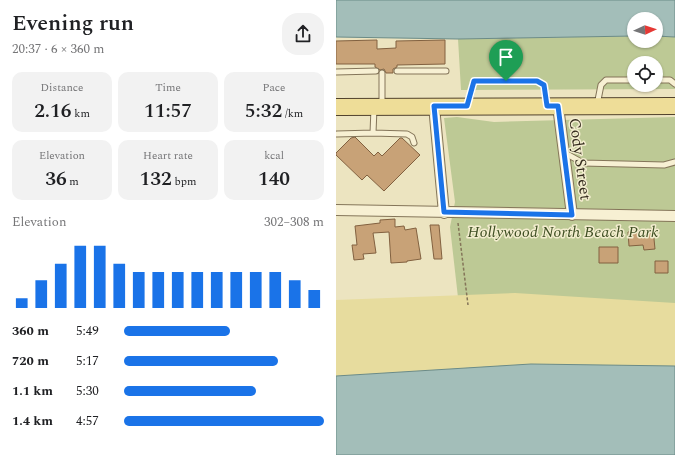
<!DOCTYPE html>
<meta charset="utf-8">
<style>
body{margin:0;font-family:Spectral,serif;background:#f2f2f2;color:#202124;height:100vh;display:flex;flex-direction:column;font-size:15px;white-space:nowrap}
*{box-sizing:border-box;margin:0}
p{font-size:13px;color:#757577}
.icon{flex:none;width:22px;height:22px;fill:none;stroke:currentColor;stroke-width:2;stroke-linecap:round;stroke-linejoin:round}
.map{position:relative;flex:1;overflow:hidden}
.details{display:flex;flex-direction:column;background:#fff;width:336px}
.details>*{flex:none}
.needle{width:26px;rotate:87deg}
.buttons{position:absolute;left:291px;top:12px;display:grid;gap:8px}
.buttons a{display:grid;place-items:center;width:36px;height:36px;border-radius:50%;background:#fff;box-shadow:0 1px 3px #0004;font-size:20px}
.pin{position:absolute;display:grid;place-items:center;width:34px;height:34px;color:#fff;margin:-41px -17px;border-radius:50% 50% 50% 0;rotate:-45deg;box-shadow:0 0 4px #0007}
.pin .icon{rotate:45deg}
.round{display:grid;place-items:center;flex:none;width:42px;height:42px;border-radius:16px;background:#f2f2f2}
.head{display:flex;align-items:center;justify-content:space-between;height:68px;padding:0 12px}
h1{font-size:22px;font-weight:600;line-height:30px}
.figures{display:grid;grid-template-columns:repeat(3,1fr);gap:6px;height:68px;padding:4px 12px}
.figures div{display:grid;align-content:center;border-radius:10px;background:#f2f2f2;text-align:center}
.figures b{font-size:20px;font-weight:600}
.figures small{font-size:11px;font-weight:400}
.figures p{font-size:11px}
.chart{height:112px;padding:8px 12px}
.chart p{display:flex;justify-content:space-between}
.chart svg{width:100%;height:72px;margin-top:4px;stroke:#1a73e8;stroke-width:6}
ul{padding:0 12px;list-style:none;font-size:13px}
li{display:grid;grid-template-columns:64px 48px 1fr;align-items:center;height:30px}
li i{height:10px;border-radius:5px;background:#1a73e8}
main{display:flex;flex:1;min-height:0}
.map>svg:first-child{display:block}
.green{fill:#bdc995;fill-rule:evenodd}
.sand{fill:#e7dc9e}
.water{fill:#a3beb9;stroke:#6b8b87}
.building{fill:#c8a277;stroke:#826140}
.lines{fill:none;stroke-linecap:round;stroke-linejoin:round}
.service-casing{stroke:#847559;stroke-width:7}
.minor-casing{stroke:#847559;stroke-width:12}
.primary-casing{stroke:#51422d;stroke-width:18}
.path{stroke:#847559;stroke-width:1.5;stroke-dasharray:3 2;stroke-linecap:butt}
.service{stroke:#f7f0d3;stroke-width:5}
.minor{stroke:#f7f0d3;stroke-width:10}
.primary{stroke:#eedd98;stroke-width:16}
.route-casing{stroke:#fff;stroke-width:8}
.route{stroke:#1a73e8;stroke-width:5}
.labels{text-anchor:middle;dominant-baseline:central;stroke-width:3;stroke-linejoin:round;paint-order:stroke}
.street-label{font-size:16px;fill:#342b1d;stroke:#f3edcf}
.park-label{font-size:16px;font-style:italic;fill:#405024;stroke:#f3edcf}
</style>
<main>
<section class="details">
<div class="head"><div><h1>Evening run</h1><p>20:37 · 6 × 360 m</p></div><a class="round"><svg class="icon" aria-label="share" viewBox="0 0 24 24"><path d="M12 15V3M7 8l5-5 5 5M5 13v7h14v-7"/></svg></a></div>
<div class="figures">
<div><p>Distance</p><b>2.16<small> km</small></b></div>
<div><p>Time</p><b>11:57</b></div>
<div><p>Pace</p><b>5:32<small> /km</small></b></div>
</div>
<div class="figures">
<div><p>Elevation</p><b>36<small> m</small></b></div>
<div><p>Heart rate</p><b>132<small> bpm</small></b></div>
<div><p>kcal</p><b>140</b></div>
</div>
<div class="chart"><p><span>Elevation</span>302–308 m</p>
<svg viewBox="0 0 160 44" preserveAspectRatio="none"><path d="M5 44V38M15 44V27M25 44V17M35 44V6M45 44V6M55 44V17M65 44V22M75 44V22M85 44V22M95 44V22M105 44V22M115 44V22M125 44V22M135 44V22M145 44V27M155 44V33"/></svg>
</div>
<ul>
<li><b>360 m</b>5:49<i style="width:53%"></i></li>
<li><b>720 m</b>5:17<i style="width:77%"></i></li>
<li><b>1.1 km</b>5:30<i style="width:66%"></i></li>
<li><b>1.4 km</b>4:57<i style="width:100%"></i></li>
</ul>
</section>
<div class="map">
<svg width="339" height="455" viewBox="0 0 339 455">
<rect width="100%" height="100%" fill="#ece4c0"/>
<path class="green" d="M 298,36 L 298,41 L 320,41 L 320,36 L 339,37 L 339,89 L 125,90 L 122,39 ZM 298,63 L 320,63 L 320,85 L 298,85 Z
M 121,117 L 158,122 L 339,117 L 339,366 L 196,364 L 130,368 L 114,227 L 119,202 L 108,118 Z"/>
<path class="sand" d="M 179,293 L 339,303 L 339,366 L 195,364 L 0,376 L 0,300 Z"/>
<path class="water" d="M 0,0 L 339,0 L 339,37 L 320,36 L 320,19 L 298,19 L 298,36 L 122,39 L 0,37 Z
M 195,364 L 339,366 L 339,455 L 0,455 L 0,376 Z"/>
<path class="building" d="M 41,40 L 41,49 L 60,48 L 60,41 L 109,40 L 109,64 L 61,65 L 61,67 L 57,69 L 57,73 L 50,73 L 48,69 L 44,70 L 39,67 L 39,64 L 0,64 L 0,41 Z
M 19,137 L 38,156 L 42,152 L 46,156 L 64,138 L 66,138 L 84,155 L 48,191 L 31,175 L 26,180 L 0,155 L 0,153 L 15,138 Z
M 59,219 L 59,227 L 68,226 L 69,230 L 80,228 L 85,259 L 71,261 L 71,262 L 55,263 L 53,232 L 37,233 L 40,253 L 27,254 L 28,259 L 18,260 L 16,245 L 21,245 L 19,226 L 44,223 L 44,220 Z
M 94,225 L 103,225 L 106,259 L 98,259 Z
M 317,229 L 319,249 L 308,250 L 307,245 L 293,246 L 292,232 Z
M 263,247 L 282,247 L 282,263 L 263,263 Z
M 319,261 L 332,261 L 332,273 L 319,273 Z"/>
<g class="lines">
<defs>
<path id="service" d="M 61,71 L 110,71
M 0,72 L 40,71
M 320,80 L 334,80 L 339,84
M 132,104 L 138,81 L 201,81 L 208,85 L 211,105
M 261,105 L 265,85 L 270,80 L 298,80
M 46,106 L 46,73
M 38,108 L 37,133 L 71,134 L 76,137 L 78,143
M 1,134 L 37,133
M 229,153 L 247,163 L 328,165 L 339,162"/>
<path id="minor" d="M 98,106 L 108,213
M 222,106 L 236,215
M 0,210 L 339,216"/>
<path id="primary" d="M 0,107 L 339,106"/>
</defs>
<use href="#service" class="service-casing"/>
<use href="#minor" class="minor-casing"/>
<use href="#primary" class="primary-casing"/>
<path class="path" d="M 122,223 L 132,305"/>
<use href="#service" class="service"/>
<use href="#minor" class="minor"/>
<use href="#primary" class="primary"/>
</g>
<g class="lines">
<defs>
<path id="route" d="M 138,81 L 201,81 L 208,85 L 211,106 L 222,106 L 236,215 L 108,212 L 98,106 L 131,106 Z"/>
</defs>
<use href="#route" class="route-casing"/>
<use href="#route" class="route"/>
</g>
<g class="labels">
<g class="street-label">
<text transform="translate(244 159) rotate(82)">Cody Street</text>
</g>
<g class="park-label">
<text x="227" y="232">Hollywood North Beach Park</text>
</g>
</g>
</svg>
<div class="buttons">
<a><svg class="needle" viewBox="-14 -14 28 28"><path d="M0-13l5 13h-10z" fill="#e53935"/><path d="M0 13l5-13h-10z" fill="#757577"/></svg></a>
<a><svg class="icon" aria-label="locate" viewBox="0 0 24 24"><circle cx="12" cy="12" r="6"/><path d="M12 2v4M12 18v4M2 12h4M18 12h4"/></svg></a>
</div>
<div class="pin" style="left:170px;top:81px;background:#1e9e55"><svg class="icon" aria-label="arrive" viewBox="0 0 24 24"><path d="M6 21V4h12l-3 4 3 4H6"/></svg></div>
</div>
</main>
